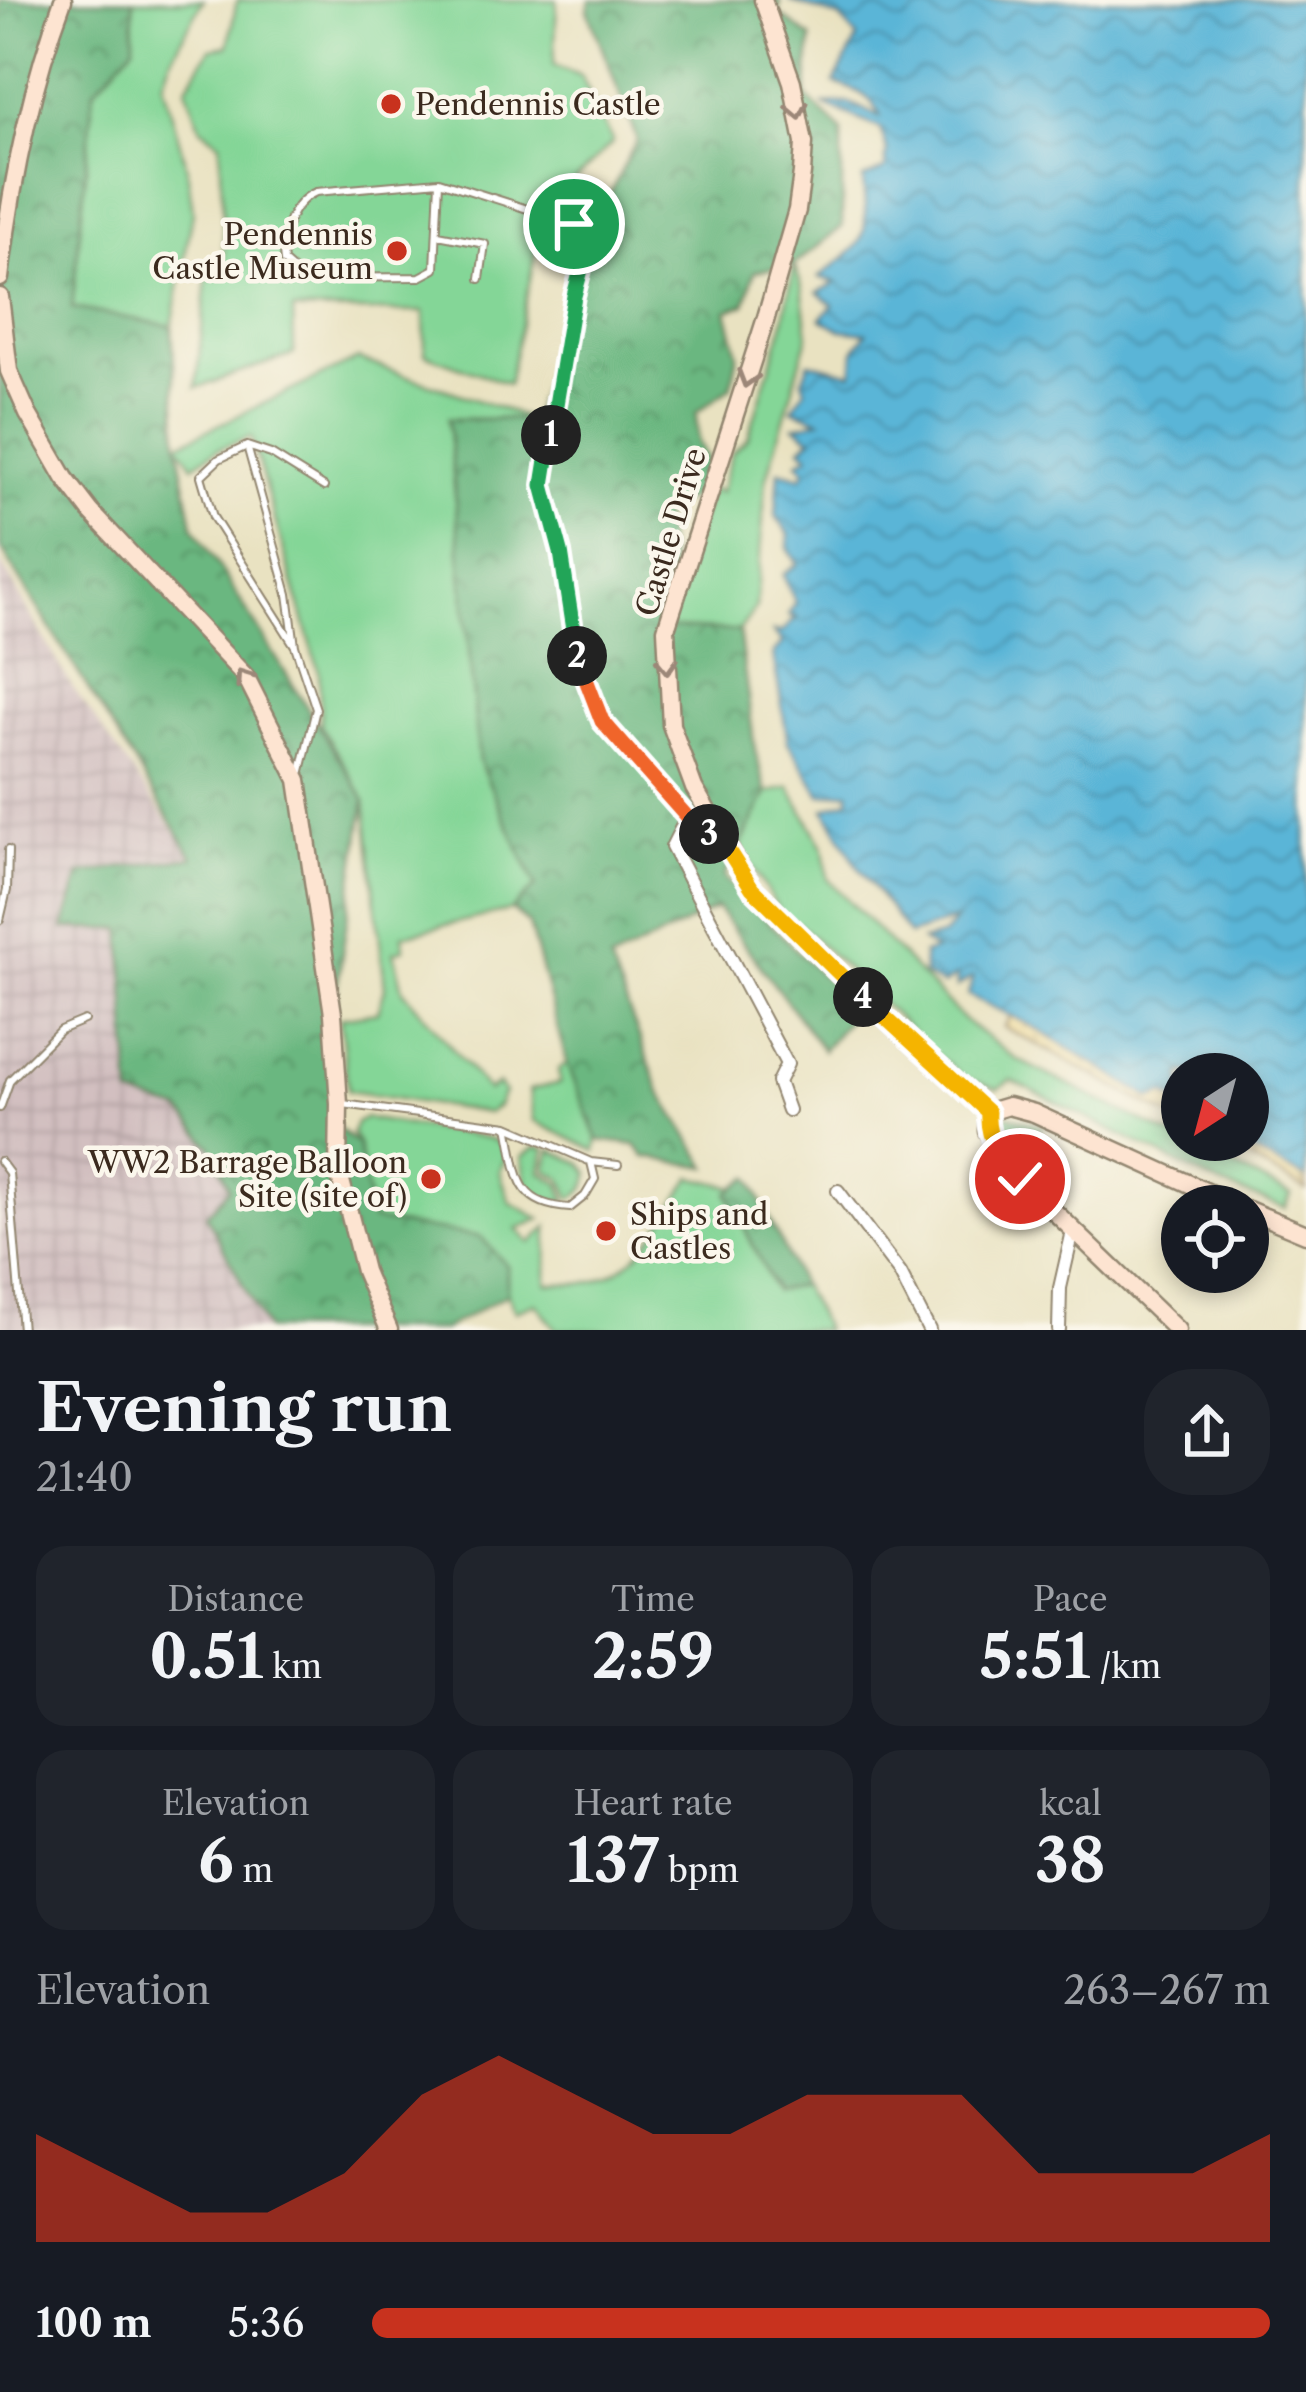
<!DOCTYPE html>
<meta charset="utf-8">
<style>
body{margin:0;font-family:"Libre Caslon Text",serif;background:#20242c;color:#f1f3f6;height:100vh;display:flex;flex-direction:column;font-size:45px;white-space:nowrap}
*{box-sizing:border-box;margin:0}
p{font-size:39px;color:#9ea1a6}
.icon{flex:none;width:66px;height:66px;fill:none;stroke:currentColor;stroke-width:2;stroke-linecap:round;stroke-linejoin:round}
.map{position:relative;height:1330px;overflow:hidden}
.details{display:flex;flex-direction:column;background:#171b24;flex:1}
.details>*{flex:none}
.needle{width:78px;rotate:216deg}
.fabs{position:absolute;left:1161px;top:1053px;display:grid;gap:24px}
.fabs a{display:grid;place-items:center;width:108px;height:108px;border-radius:50%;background:#171b24;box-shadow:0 6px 18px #0003;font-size:60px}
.pin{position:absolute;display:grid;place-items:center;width:102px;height:102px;color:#fff;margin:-51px;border:6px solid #fff;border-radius:50%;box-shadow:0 3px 12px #0007}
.km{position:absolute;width:60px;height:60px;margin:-30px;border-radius:50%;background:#222;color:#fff;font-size:33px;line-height:60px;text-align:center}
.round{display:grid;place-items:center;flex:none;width:126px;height:126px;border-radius:48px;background:#20242c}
.summary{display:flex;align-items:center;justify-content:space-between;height:204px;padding:0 36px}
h1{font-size:66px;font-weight:800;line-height:90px}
.metrics{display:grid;grid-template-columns:repeat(3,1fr);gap:18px;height:204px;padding:12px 36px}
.metrics div{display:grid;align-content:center;border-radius:30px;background:#20242c;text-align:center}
.metrics b{font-size:60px;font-weight:800}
.metrics small{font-size:33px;font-weight:400}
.metrics p{font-size:33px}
.chart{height:336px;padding:24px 36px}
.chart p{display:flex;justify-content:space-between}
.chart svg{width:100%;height:216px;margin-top:12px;fill:#c8321e;opacity:.7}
ul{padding:0 36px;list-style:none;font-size:39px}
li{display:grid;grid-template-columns:192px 144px 1fr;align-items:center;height:90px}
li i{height:30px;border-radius:15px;background:#c8321e}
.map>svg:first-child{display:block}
.industrial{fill:url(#industrial-grid)}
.grass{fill:#84d697;stroke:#60805a;stroke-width:3}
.forest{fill:url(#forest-crowns);stroke:#53704f;stroke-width:3}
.sand{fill:url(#sand-dots);stroke:#94825e;stroke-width:3}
.water{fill:url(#water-waves);stroke:#4a707a;stroke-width:3}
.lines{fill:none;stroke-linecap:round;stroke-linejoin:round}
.lane-casing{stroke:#928670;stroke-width:10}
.street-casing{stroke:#928670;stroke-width:16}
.secondary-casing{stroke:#928670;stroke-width:21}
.lane{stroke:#fff;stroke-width:6}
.street{stroke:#fff;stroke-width:12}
.secondary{stroke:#fde4d1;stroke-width:16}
.oneway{stroke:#9c8778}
.split-1-casing{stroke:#fff;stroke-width:24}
.split-2-casing{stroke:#fff;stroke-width:24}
.split-3-casing{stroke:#fff;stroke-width:24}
.split-4-casing{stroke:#fff;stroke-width:24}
.split-5-casing{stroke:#fff;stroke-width:24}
.split-1{stroke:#22a559;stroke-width:15}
.split-2{stroke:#22a559;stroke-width:15}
.split-3{stroke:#f0652b;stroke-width:15}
.split-4{stroke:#f5b400;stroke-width:15}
.split-5{stroke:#f5b400;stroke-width:15}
.poi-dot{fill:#c8321e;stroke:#fbf7ec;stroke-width:4.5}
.labels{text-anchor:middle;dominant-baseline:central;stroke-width:9;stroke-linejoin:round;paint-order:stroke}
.poi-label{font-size:30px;fill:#3b2a1e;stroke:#fbf7ec;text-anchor:start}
.street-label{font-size:30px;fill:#3b2a1e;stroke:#fbf7ec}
</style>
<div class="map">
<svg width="1306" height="1330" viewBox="0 0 1306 1330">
<defs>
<pattern id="industrial-grid" width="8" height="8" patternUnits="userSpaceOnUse" patternTransform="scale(3)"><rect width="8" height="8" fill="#d2bfc0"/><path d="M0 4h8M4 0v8" fill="none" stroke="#b5a4a5"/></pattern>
<pattern id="forest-crowns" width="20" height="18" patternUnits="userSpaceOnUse" patternTransform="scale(3)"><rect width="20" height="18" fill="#6bb780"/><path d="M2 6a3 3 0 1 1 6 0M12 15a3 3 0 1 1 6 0" fill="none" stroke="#599568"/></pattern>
<pattern id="sand-dots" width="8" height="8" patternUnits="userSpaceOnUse" patternTransform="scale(3)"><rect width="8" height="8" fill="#eeda9e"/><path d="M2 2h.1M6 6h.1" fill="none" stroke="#cdbb88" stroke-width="1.8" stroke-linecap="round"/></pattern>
<pattern id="water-waves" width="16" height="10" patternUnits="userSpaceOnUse" patternTransform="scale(3)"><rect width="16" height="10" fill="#5ab5d7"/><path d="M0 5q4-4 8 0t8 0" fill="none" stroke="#4c93ae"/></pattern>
</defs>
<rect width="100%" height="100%" fill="#fbf7ec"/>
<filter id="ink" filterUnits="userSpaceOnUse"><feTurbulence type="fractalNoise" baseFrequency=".00833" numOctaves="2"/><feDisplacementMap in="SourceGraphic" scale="24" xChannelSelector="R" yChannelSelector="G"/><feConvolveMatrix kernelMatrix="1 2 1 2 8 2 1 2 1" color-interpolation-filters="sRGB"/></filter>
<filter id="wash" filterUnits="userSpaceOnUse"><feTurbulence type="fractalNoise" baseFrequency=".004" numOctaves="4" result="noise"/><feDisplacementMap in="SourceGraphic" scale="48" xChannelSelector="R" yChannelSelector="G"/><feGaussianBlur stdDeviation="2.7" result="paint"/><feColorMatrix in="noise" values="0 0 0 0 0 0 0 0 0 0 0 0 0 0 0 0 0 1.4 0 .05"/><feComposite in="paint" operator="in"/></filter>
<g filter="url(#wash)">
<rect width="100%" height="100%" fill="#e9e2c1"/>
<path class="industrial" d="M 0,561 L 71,685 L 194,858 L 80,874 L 65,928 L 122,928 L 180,1110 L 211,1146 L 229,1188 L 207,1215 L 265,1330 L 0,1330 Z"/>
<path class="grass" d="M 133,0 L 203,0 L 171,59 L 163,83 L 187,168 L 193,212 L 172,326 L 72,308 L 94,90 L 134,46 Z
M 237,0 L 557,0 L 554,65 L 581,76 L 613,142 L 547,208 L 542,207 L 537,219 L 542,222 L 508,384 L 425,354 L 424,312 L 293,310 L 294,354 L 196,388 L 207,279 L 225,277 L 220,142 L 201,128 L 186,88 L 210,49 L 228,46 Z
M 794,265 L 802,287 L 808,336 L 766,481 L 756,607 L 739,631 L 666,629 L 711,488 L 720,493 L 732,453 L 748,438 L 783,325 Z
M 358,359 L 531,419 L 449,419 L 479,761 L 536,886 L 512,910 L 403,935 L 404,949 L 394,952 L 403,990 L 488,1091 L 498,1084 L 504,1092 L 498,1106 L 488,1113 L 348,1091 L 340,1018 L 378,1012 L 385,988 L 365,800 L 321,726 L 319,672 L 251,437 L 218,449 L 193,465 L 178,444 Z
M 790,787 L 824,849 L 828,879 L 965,1021 L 1016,1059 L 1291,1195 L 1285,1208 L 1221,1185 L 1011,1080 L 998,1089 L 965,1078 L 940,1058 L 799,924 L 786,922 L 740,847 L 767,793 Z
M 567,1063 L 598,1140 L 596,1151 L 534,1121 L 529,1090 L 560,1083 L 558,1070 Z
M 1008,1115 L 1044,1127 L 1022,1143 L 1018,1159 L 998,1129 L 1000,1121 Z
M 366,1118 L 489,1138 L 500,1143 L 506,1156 L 500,1172 L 510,1202 L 541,1219 L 517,1229 L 531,1243 L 548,1227 L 547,1284 C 559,1283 573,1285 585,1283 C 640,1274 663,1218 692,1177 L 734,1187 L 728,1194 L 775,1291 L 801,1285 L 825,1330 L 557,1330 L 536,1303 L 515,1311 L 507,1294 L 507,1266 L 481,1238 L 372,1221 L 358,1144 L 352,1133 L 356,1123 Z
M 536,1147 L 545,1149 L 541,1172 L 560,1184 L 566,1201 L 548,1201 L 527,1186 L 522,1157 Z
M 551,1150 L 582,1163 L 589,1173 C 589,1186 583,1193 571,1199 L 562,1179 L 546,1170 Z"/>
<path class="forest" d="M 0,0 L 133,0 L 134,46 L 94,90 L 72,308 L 172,326 L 178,444 L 193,525 L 365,800 L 333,1014 L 333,1125 L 358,1144 L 372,1220 L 481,1237 L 507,1266 L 507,1294 L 443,1330 L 266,1329 L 206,1215 L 229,1188 L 211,1146 L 180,1110 L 131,1096 L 122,929 L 64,929 L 80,874 L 193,857 L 0,547 Z
M 590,0 L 780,0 L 779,14 L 811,38 L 806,97 L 842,131 L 842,227 L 794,265 L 755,271 L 745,304 L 727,310 L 738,354 L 731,387 L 696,413 L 698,443 L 709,463 L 701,492 L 663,513 L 672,575 L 666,628 L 739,631 L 755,751 L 767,793 L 724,877 L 856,1010 L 823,1050 L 717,908 L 610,962 L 661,1093 L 708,1167 L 645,1157 L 636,1145 L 598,1140 L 567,1063 L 529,924 L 512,910 L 536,886 L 479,761 L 448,419 L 532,419 L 591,231 L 637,140 L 588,10 Z
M 749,1177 L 750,1177 L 801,1285 L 775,1291 L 728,1193 Z"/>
<path class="sand" d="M 1016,1007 L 1182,1097 L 1182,1123 L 1004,1027 Z
M 1214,1140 L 1248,1140 L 1306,1166 L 1306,1190 Z"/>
<path class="water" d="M 788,0 L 1306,0 L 1306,1178 L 1229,1140 L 1248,1140 L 1248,1074 L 1182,1074 L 1182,1116 L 1174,1113 L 1178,1103 L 1165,1094 L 1152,1099 L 1032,1026 L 968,995 L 973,977 L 957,987 L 956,976 L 943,985 L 924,975 L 923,954 L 935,950 L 922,941 L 944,935 L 955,920 L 909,935 L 855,862 L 825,809 L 849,800 L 849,792 L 821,795 L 788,742 L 773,654 L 783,643 L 773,632 L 782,632 L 797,617 L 788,615 L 796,603 L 783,575 L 798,564 L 788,547 L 789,534 L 776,516 L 779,471 L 802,477 L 805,470 L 798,462 L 809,456 L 801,448 L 811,438 L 795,426 L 820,420 L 792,409 L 806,389 L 802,381 L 809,362 L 852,373 L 855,349 L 867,333 L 841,330 L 821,318 L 833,305 L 818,292 L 836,283 L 819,277 C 869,240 868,241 863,179 L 885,169 L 887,150 L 880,128 L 822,104 L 849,103 L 880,116 C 874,97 854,88 834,83 L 858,38 L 840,18 Z"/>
</g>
<g filter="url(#ink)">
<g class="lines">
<defs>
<path id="lane" d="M 439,181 L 435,269 L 420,277 L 302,278 L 284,262 C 280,236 291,202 316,192 L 439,181 L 540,213
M 550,216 L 591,231 L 574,296 L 543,485 L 561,552 L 574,647 L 601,721 L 687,817 L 716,840
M 438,235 L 485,244 L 480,279
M 247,446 L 271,454 L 324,487
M 295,646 L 288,594 L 247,446 L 219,459 L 201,476 L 213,517 L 295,646 L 316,709 L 301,771
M 0,920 L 7,890 L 8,850
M 343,1104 L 508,1126 L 591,1162 L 618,1165
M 0,1108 L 10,1080 L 60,1030 L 84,1020
M 508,1126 C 518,1172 513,1205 570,1208 L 585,1196 L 595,1179 L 591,1162
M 0,1161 L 9,1173 L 22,1330"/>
<path id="street" d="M 687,817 L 672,847 L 787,1064 L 778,1082 L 788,1110
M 838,1191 L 900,1273 L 929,1330
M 1059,1330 L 1060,1288 L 1073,1231"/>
<path id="secondary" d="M 763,0 L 792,82 L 804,143 L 802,173 L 797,210 L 765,321 L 666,629 L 671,725 L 694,788 L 752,888 L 865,1000 L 988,1112 L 987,1131 L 1007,1166 L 1177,1330
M 0,278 C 11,184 30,89 63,0
M 0,297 L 9,371 L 28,414 L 65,478 L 91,512 L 246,677 L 298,780 L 333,1014 L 339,1104 L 338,1169 L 364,1271 L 389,1330
M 988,1112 L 1008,1106 L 1034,1113 L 1238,1206
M 1248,1210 L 1306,1234"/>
</defs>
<use href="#lane" class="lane-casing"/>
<use href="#street" class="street-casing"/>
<use href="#secondary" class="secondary-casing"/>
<use href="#lane" class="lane"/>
<use href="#street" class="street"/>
<use href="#secondary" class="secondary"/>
</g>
<defs><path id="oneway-chevron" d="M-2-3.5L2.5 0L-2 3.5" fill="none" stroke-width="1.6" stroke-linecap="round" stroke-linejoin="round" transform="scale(3)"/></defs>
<g class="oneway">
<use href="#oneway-chevron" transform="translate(798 111) rotate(78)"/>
<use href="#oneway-chevron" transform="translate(747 379) rotate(107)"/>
<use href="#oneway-chevron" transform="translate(667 666) rotate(88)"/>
<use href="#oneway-chevron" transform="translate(243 677) rotate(-125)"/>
</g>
</g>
<g class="lines" filter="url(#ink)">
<defs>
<path id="split-1" d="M 551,435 L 574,296 L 591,232 L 574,224"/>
<path id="split-2" d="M 551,435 L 543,485 L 561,552 L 577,656"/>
<path id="split-3" d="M 577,656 L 602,721 L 687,817 L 709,834"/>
<path id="split-4" d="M 709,834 L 728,850 L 752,888 L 863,997"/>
<path id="split-5" d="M 863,997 L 988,1112 C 986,1140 1001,1159 1020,1179"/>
</defs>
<use href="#split-1" class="split-1-casing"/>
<use href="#split-2" class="split-2-casing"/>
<use href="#split-3" class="split-3-casing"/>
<use href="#split-4" class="split-4-casing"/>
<use href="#split-5" class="split-5-casing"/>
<use href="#split-1" class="split-1"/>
<use href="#split-2" class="split-2"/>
<use href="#split-3" class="split-3"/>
<use href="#split-4" class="split-4"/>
<use href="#split-5" class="split-5"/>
</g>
<g class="poi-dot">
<circle cx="391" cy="104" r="12"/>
<circle cx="397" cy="251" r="12"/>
<circle cx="431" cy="1179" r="12"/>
<circle cx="606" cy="1231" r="12"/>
</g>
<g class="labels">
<g class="poi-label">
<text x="415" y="104">Pendennis Castle</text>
<text x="373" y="234" text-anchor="end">Pendennis<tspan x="373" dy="34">Castle Museum</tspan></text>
<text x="407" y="1162" text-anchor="end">WW2 Barrage Balloon<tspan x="407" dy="34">Site (site of)</tspan></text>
<text x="630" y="1214">Ships and<tspan x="630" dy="34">Castles</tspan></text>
</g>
<g class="street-label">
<text transform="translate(671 532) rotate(-73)">Castle Drive</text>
</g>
</g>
</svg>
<div class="fabs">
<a><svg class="needle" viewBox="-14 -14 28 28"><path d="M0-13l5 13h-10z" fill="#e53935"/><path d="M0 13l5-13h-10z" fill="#9ea1a6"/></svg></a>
<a><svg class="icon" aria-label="locate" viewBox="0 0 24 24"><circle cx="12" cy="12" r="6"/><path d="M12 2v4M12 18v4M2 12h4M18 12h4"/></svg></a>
</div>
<div class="pin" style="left:574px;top:224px;background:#1e9e55"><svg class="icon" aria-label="arrive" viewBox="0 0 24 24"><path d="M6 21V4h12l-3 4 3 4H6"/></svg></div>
<div class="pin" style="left:1020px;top:1179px;background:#d93025"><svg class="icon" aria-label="check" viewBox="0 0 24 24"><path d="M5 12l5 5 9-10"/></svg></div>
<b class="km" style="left:551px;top:435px">1</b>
<b class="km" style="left:577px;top:656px">2</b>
<b class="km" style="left:709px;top:834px">3</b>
<b class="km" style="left:863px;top:997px">4</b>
</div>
<section class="details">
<div class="summary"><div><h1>Evening run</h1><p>21:40</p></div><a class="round"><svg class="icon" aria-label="share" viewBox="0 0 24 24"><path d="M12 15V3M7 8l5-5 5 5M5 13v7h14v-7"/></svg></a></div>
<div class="metrics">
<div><p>Distance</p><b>0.51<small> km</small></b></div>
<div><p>Time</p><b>2:59</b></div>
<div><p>Pace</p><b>5:51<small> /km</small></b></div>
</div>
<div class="metrics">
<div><p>Elevation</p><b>6<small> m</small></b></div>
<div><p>Heart rate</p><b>137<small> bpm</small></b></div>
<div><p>kcal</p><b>38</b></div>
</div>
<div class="chart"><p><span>Elevation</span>263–267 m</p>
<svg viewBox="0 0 160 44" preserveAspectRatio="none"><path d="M0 44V22L10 30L20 38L30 38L40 30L50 14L60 6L70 14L80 22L90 22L100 14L110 14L120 14L130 30L140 30L150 30L160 22V44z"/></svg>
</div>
<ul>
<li><b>100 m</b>5:36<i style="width:100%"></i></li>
</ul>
</section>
